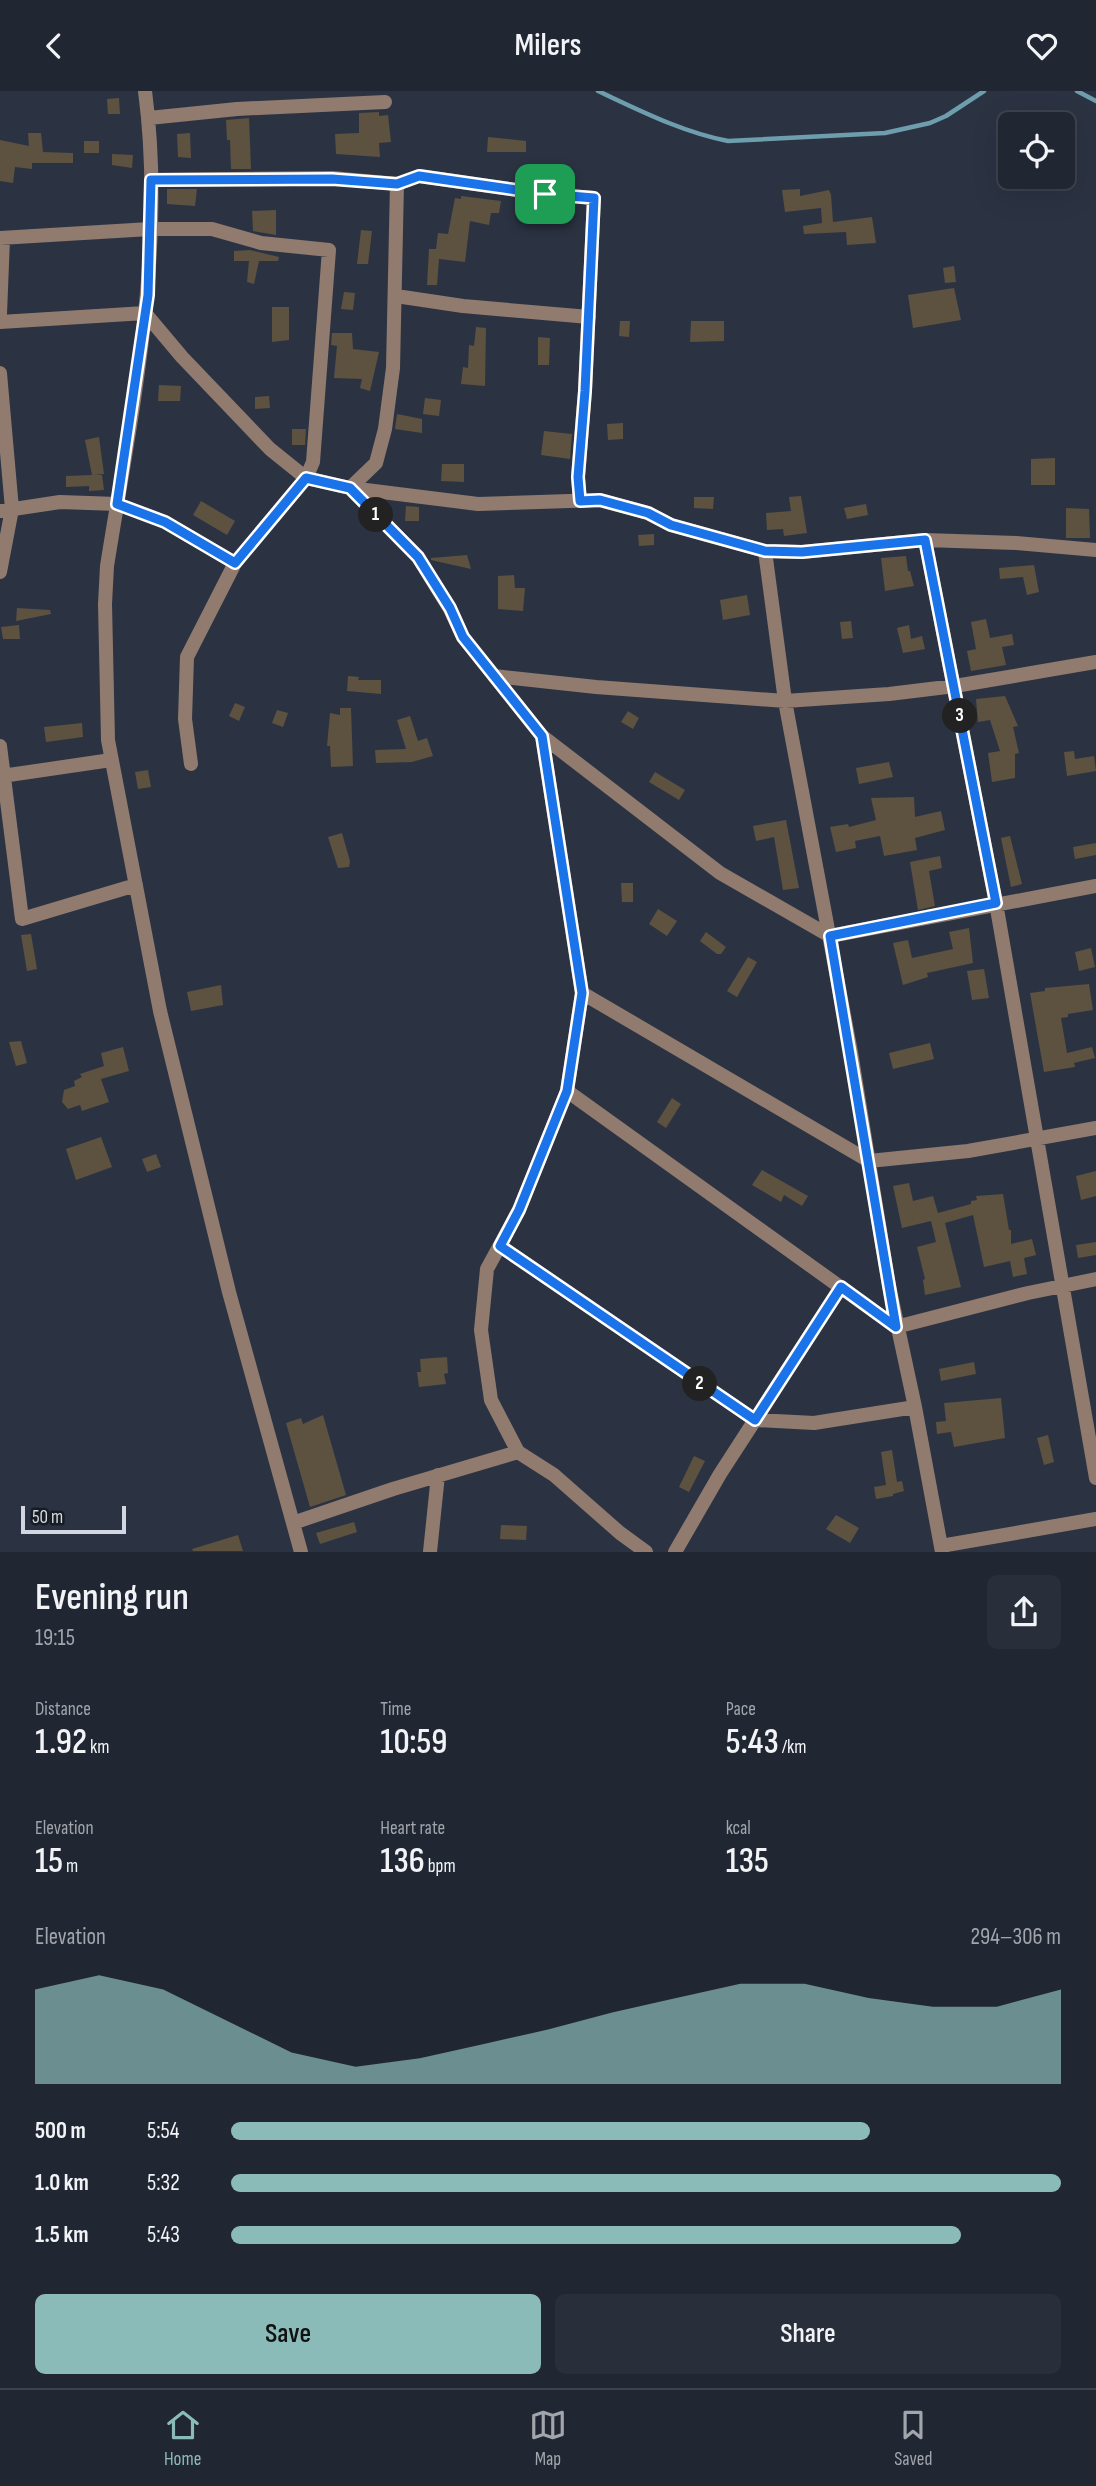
<!DOCTYPE html>
<meta charset="utf-8">
<style>
body{margin:0;font-family:"Sofia Sans Condensed",sans-serif;background:#282e3a;color:#f1f3f6;height:100vh;display:flex;flex-direction:column;font-size:26px;white-space:nowrap}
*{box-sizing:border-box;margin:0}
p{font-size:23px;color:#a2a5ac}
.icon{flex:none;width:38px;height:38px;fill:none;stroke:currentColor;stroke-width:2;stroke-linecap:round;stroke-linejoin:round}
.map{position:relative;height:1461px;overflow:hidden}
.details{display:flex;flex-direction:column;background:#202632;flex:1}
.details>*{flex:none}
.buttons{position:absolute;left:998px;top:21px;display:grid;gap:14px}
.buttons a{display:grid;place-items:center;width:77px;height:77px;border-radius:10px;background:#202632;box-shadow:0 7px 28px #0002,0 0 0 2px #3d434d;font-size:35px}
.scale{position:absolute;left:21px;bottom:18px;width:105px;box-sizing:border-box;padding-left:7px;border:4px solid #d2d7e1;border-top:0;font-size:19px;line-height:24px;white-space:nowrap;color:#d2d7e1;-webkit-text-stroke:5px #171b22;paint-order:stroke}
.pin{position:absolute;display:grid;place-items:center;width:60px;height:60px;color:#fff;margin:-30px;border-radius:14px;box-shadow:0 4px 10px #0006}
.km{position:absolute;width:35px;height:35px;margin:-18px;border-radius:50%;background:#222;color:#fff;font-size:19px;line-height:35px;text-align:center}
.round{display:grid;place-items:center;flex:none;width:74px;height:74px;border-radius:10px;background:#282e3a}
.overview{display:flex;align-items:center;justify-content:space-between;height:119px;padding:0 35px}
h1{font-size:38px;font-weight:600;line-height:52px}
.metrics{display:grid;grid-template-columns:repeat(3,1fr);gap:10px;height:119px;padding:7px 35px}
.metrics div{display:grid;align-content:center}
.metrics b{font-size:35px;font-weight:600}
.metrics small{font-size:19px;font-weight:400}
.metrics p{font-size:19px}
.chart{height:196px;padding:14px 35px}
.chart p{display:flex;justify-content:space-between}
.chart svg{width:100%;height:126px;margin-top:7px;fill:#8bbbb9;opacity:.7}
.primary-button{display:flex;gap:14px;margin-top:auto;padding:14px 35px}
.primary-button a{flex:1;height:80px;border-radius:10px;background:#8bbbb9;color:#111;font-size:28px;font-weight:600;line-height:80px;text-align:center}
.primary-button a+a{background:#282e3a;color:#f1f3f6}
ul{padding:0 35px;list-style:none;font-size:23px}
li{display:grid;grid-template-columns:112px 84px 1fr;align-items:center;height:52px}
li i{height:18px;border-radius:9px;background:#8bbbb9}
header{display:flex;justify-content:space-between;align-items:center;height:91px;padding:0 35px;background:#202632;font-size:32px;font-weight:600}
.dock{display:flex;justify-content:space-around;align-items:center;height:98px;border-top:2px solid #3d434d;background:#202632;font-size:19px;color:#a2a5ac}
.dock a{display:grid;justify-items:center;gap:4px}
.dock .current{color:#8bbbb9}
.map>svg:first-child{display:block}
.lines{fill:none;stroke-linecap:round;stroke-linejoin:round}
.stream{stroke:#6e9ead;stroke-width:4.5}
.building{fill:#5d5140}
.street{stroke:#917b6f;stroke-width:14}
.route-casing{stroke:#fff;stroke-width:14}
.route{stroke:#1a73e8;stroke-width:9}
</style>
<header><svg class="icon" aria-label="back" viewBox="0 0 24 24"><path d="M15 5l-7 7 7 7"/></svg>Milers<svg class="icon" aria-label="heart" viewBox="0 0 24 24"><path d="M12 20l-8-8c-3-5 5-10 8-4 3-6 11-1 8 4z"/></svg></header>
<div class="map">
<svg width="1096" height="1461" viewBox="0 0 1096 1461">
<rect width="100%" height="100%" fill="#2b3343"/>
<g class="lines">
<path class="stream" d="M 598,0 C 641,20 682,41 728,50 L 885,42 L 930,32 L 946,25 L 984,0
M 1077,0 L 1096,10"/>
</g>
<path class="building" d="M 119,7 L 120,23 L 108,23 L 107,8 Z
M 379,21 L 379,25 L 388,24 L 391,51 L 379,52 L 380,66 L 336,63 L 335,43 L 359,42 L 359,22 Z
M 249,27 L 251,78 L 231,78 L 230,49 L 227,49 L 226,29 Z
M 28,42 L 41,42 L 43,61 L 73,62 L 73,72 L 32,72 L 32,78 L 15,76 L 13,92 L 0,90 L 0,49 L 29,55 Z
M 190,42 L 191,67 L 178,66 L 177,43 Z
M 488,46 L 526,50 L 526,61 L 487,61 Z
M 84,50 L 99,50 L 99,62 L 84,62 Z
M 112,63 L 133,64 L 132,77 L 112,74 Z
M 167,98 L 197,98 L 195,115 L 167,113 Z
M 800,98 L 800,105 L 829,99 L 831,104 L 833,131 L 872,126 L 876,152 L 847,154 L 846,141 L 804,143 L 803,135 L 822,132 L 821,117 L 785,121 L 782,99 Z
M 461,105 L 501,110 L 499,122 L 491,122 L 489,134 L 470,130 L 465,171 L 439,168 L 437,194 L 427,194 L 429,158 L 436,158 L 438,142 L 448,143 L 455,107 L 461,108 Z
M 276,119 L 276,144 L 253,140 L 252,120 Z
M 361,139 L 372,140 L 368,173 L 357,173 Z
M 234,160 L 250,159 L 279,166 L 278,170 L 259,170 L 254,193 L 247,191 L 249,170 L 234,170 Z
M 954,175 L 956,191 L 945,192 L 943,177 Z
M 954,197 L 961,229 L 913,237 L 908,204 Z
M 344,201 L 355,202 L 353,219 L 341,218 Z
M 272,216 L 289,216 L 289,249 L 272,251 Z
M 620,230 L 630,230 L 629,246 L 619,245 Z
M 691,230 L 724,230 L 724,250 L 690,251 Z
M 476,236 L 486,237 L 485,295 L 461,293 L 463,276 L 468,277 L 469,254 L 474,255 Z
M 332,242 L 352,242 L 353,258 L 379,261 L 370,300 L 360,297 L 362,288 L 334,287 L 337,255 L 331,254 Z
M 538,246 L 550,247 L 549,274 L 538,274 Z
M 159,294 L 181,295 L 180,310 L 158,310 Z
M 269,305 L 270,317 L 255,318 L 255,306 Z
M 425,307 L 441,309 L 439,325 L 423,323 Z
M 397,323 L 422,328 L 422,342 L 395,338 Z
M 623,332 L 623,348 L 608,349 L 607,333 Z
M 292,338 L 306,338 L 305,354 L 292,354 Z
M 544,340 L 572,343 L 570,368 L 541,364 Z
M 99,346 L 104,383 L 94,384 L 102,384 L 104,399 L 89,400 L 89,395 L 66,396 L 66,385 L 92,384 L 85,349 Z
M 1055,367 L 1055,394 L 1031,394 L 1031,368 Z
M 442,373 L 464,373 L 464,391 L 441,390 Z
M 801,405 L 807,442 L 784,445 L 783,438 L 767,439 L 766,422 L 791,420 L 789,406 Z
M 694,406 L 714,406 L 713,418 L 694,417 Z
M 201,410 L 235,430 L 227,444 L 193,424 Z
M 866,413 L 868,424 L 847,428 L 844,417 Z
M 406,415 L 419,416 L 419,430 L 405,430 Z
M 1066,417 L 1089,418 L 1090,447 L 1066,447 Z
M 654,443 L 654,454 L 639,455 L 638,444 Z
M 467,464 L 471,478 L 431,469 L 431,467 Z
M 906,465 L 908,480 L 910,480 L 914,495 L 885,500 L 881,467 Z
M 1034,474 L 1039,501 L 1027,504 L 1023,486 L 1000,488 L 999,477 Z
M 514,484 L 515,497 L 525,497 L 523,520 L 498,518 L 498,485 Z
M 747,504 L 750,524 L 723,529 L 720,509 Z
M 17,517 L 50,519 L 51,523 L 16,530 Z
M 986,528 L 990,547 L 1012,543 L 1014,554 L 1002,556 L 1006,574 L 971,580 L 967,560 L 976,558 L 971,531 Z
M 851,530 L 853,547 L 842,548 L 840,531 Z
M 19,534 L 20,548 L 3,548 L 1,536 Z
M 909,534 L 911,548 L 922,545 L 925,558 L 903,562 L 897,537 Z
M 348,585 L 359,586 L 358,589 L 381,589 L 381,603 L 347,600 Z
M 1005,605 L 1018,635 L 1013,636 L 1019,662 L 1015,663 L 1015,687 L 992,691 L 988,662 L 1000,660 L 990,629 L 978,631 L 976,608 Z
M 235,612 L 245,616 L 239,630 L 229,625 Z
M 340,617 L 351,617 L 353,675 L 331,676 L 330,655 L 327,655 L 330,622 L 340,624 Z
M 277,619 L 288,622 L 283,636 L 272,632 Z
M 628,620 L 639,627 L 633,638 L 621,631 Z
M 410,625 L 418,650 L 427,647 L 433,665 L 412,671 L 376,672 L 375,659 L 406,658 L 397,629 Z
M 82,632 L 83,646 L 46,651 L 44,636 Z
M 1074,660 L 1075,668 L 1094,665 L 1096,680 L 1067,685 L 1064,661 Z
M 889,671 L 893,686 L 859,693 L 856,677 Z
M 148,679 L 151,696 L 138,698 L 135,681 Z
M 655,681 L 685,699 L 679,709 L 649,691 Z
M 914,706 L 915,726 L 941,720 L 945,739 L 915,747 L 917,759 L 884,765 L 880,745 L 855,750 L 856,757 L 836,761 L 830,736 L 848,733 L 849,736 L 876,729 L 871,707 Z
M 786,729 L 799,797 L 783,799 L 774,746 L 756,750 L 753,735 Z
M 342,742 L 350,770 L 349,776 L 338,777 L 328,746 Z
M 1010,745 L 1022,793 L 1011,796 L 1001,747 Z
M 1096,752 L 1096,764 L 1075,768 L 1073,756 Z
M 940,765 L 942,777 L 929,780 L 935,815 L 918,819 L 910,771 Z
M 621,792 L 633,792 L 633,811 L 622,811 Z
M 658,818 L 677,830 L 667,845 L 649,833 Z
M 969,837 L 973,872 L 927,882 L 928,886 L 903,894 L 893,852 L 908,849 L 912,867 L 953,858 L 949,841 Z
M 706,841 L 726,856 L 721,863 L 717,863 L 700,850 Z
M 31,843 L 37,878 L 27,880 L 21,844 Z
M 1091,857 L 1095,876 L 1079,880 L 1075,861 Z
M 748,866 L 757,871 L 737,906 L 727,900 Z
M 984,878 L 989,907 L 972,909 L 967,880 Z
M 1089,893 L 1093,919 L 1068,923 L 1068,926 L 1061,927 L 1067,962 L 1092,956 L 1095,967 L 1074,972 L 1075,976 L 1044,981 L 1030,902 L 1045,900 L 1045,897 Z
M 221,894 L 223,914 L 191,920 L 187,901 Z
M 21,950 L 27,972 L 16,975 L 9,951 Z
M 930,952 L 934,968 L 893,978 L 889,962 Z
M 123,956 L 129,980 L 101,988 L 109,1011 L 82,1020 L 80,1014 L 68,1018 L 62,1011 L 64,999 L 75,995 L 74,990 L 82,986 L 80,983 L 104,975 L 101,962 Z
M 672,1007 L 681,1013 L 666,1037 L 657,1031 Z
M 101,1046 L 112,1076 L 76,1089 L 66,1058 Z
M 156,1063 L 161,1076 L 147,1081 L 142,1068 Z
M 762,1079 L 808,1105 L 802,1115 L 784,1104 L 781,1111 L 752,1094 Z
M 1096,1080 L 1096,1105 L 1081,1109 L 1076,1085 Z
M 909,1092 L 913,1110 L 933,1105 L 938,1122 L 971,1113 L 971,1110 L 977,1109 L 976,1105 L 1003,1103 L 1009,1139 L 1011,1139 L 1011,1153 L 1032,1148 L 1036,1164 L 1024,1167 L 1027,1183 L 1013,1186 L 1010,1170 L 984,1176 L 973,1124 L 945,1132 L 961,1196 L 925,1204 L 923,1189 L 925,1188 L 917,1156 L 936,1151 L 931,1130 L 902,1137 L 893,1095 Z
M 1096,1151 L 1096,1164 L 1078,1167 L 1076,1154 Z
M 447,1266 L 448,1282 L 444,1283 L 446,1293 L 419,1296 L 417,1281 L 421,1281 L 420,1268 Z
M 974,1271 L 976,1283 L 941,1290 L 939,1278 Z
M 1001,1307 L 1005,1347 L 954,1356 L 951,1341 L 937,1343 L 936,1331 L 946,1330 L 944,1312 Z
M 323,1324 L 346,1404 L 310,1416 L 286,1332 L 301,1327 L 303,1333 Z
M 1048,1344 L 1054,1371 L 1044,1374 L 1037,1347 Z
M 892,1359 L 897,1391 L 902,1390 L 904,1400 L 893,1403 L 893,1405 L 876,1408 L 874,1396 L 886,1394 L 881,1361 Z
M 694,1365 L 705,1370 L 689,1401 L 679,1396 Z
M 836,1424 L 859,1437 L 850,1452 L 826,1438 Z
M 354,1431 L 357,1441 L 320,1453 L 316,1442 Z
M 501,1434 L 527,1435 L 526,1449 L 500,1448 Z
M 238,1444 L 243,1460 L 193,1460 L 192,1458 Z"/>
<g class="lines">
<path class="street" d="M 145,0 C 166,159 132,319 107,475 L 105,513 L 108,649 L 160,920 L 229,1201 L 301,1461
M 149,27 L 237,18 L 385,11
M 151,89 L 332,87 L 397,93 L 419,85 L 545,103 L 594,107 L 585,300 L 578,386 L 580,410
M 0,147 L 150,138 L 212,138 L 261,152 L 329,159 L 313,371 L 306,387 L 235,472 L 187,566 L 185,628 L 191,673
M 396,205 L 463,215 L 589,226
M 0,223 L 3,148
M 0,231 L 145,222 L 182,266 L 270,358 L 306,387 L 350,397 L 418,466 L 450,518 L 463,546 L 542,645 L 582,902 L 567,1000 L 519,1119 L 487,1178 L 481,1239 L 491,1309 L 518,1361 L 554,1384 L 620,1442 L 646,1461
M 0,282 L 12,418 L 0,481
M 350,397 L 478,413 L 600,409 L 648,422 L 671,434 L 765,460 L 802,461 L 925,449 L 1016,452 L 1096,459
M 350,397 L 376,372 L 385,338 L 393,277 L 397,93
M 0,420 L 60,411 L 117,413 L 165,431 L 235,472
M 925,449 L 996,812 L 1096,1387
M 765,460 L 785,610 L 851,961 L 889,1195 L 915,1316 L 942,1461
M 494,585 L 596,596 L 785,610 L 889,603 L 955,595 L 1096,571
M 542,645 L 720,782 L 830,845 L 1096,795
M 0,655 L 22,828 L 136,794
M 2,685 L 111,669
M 582,902 L 869,1070 L 968,1060 L 1096,1037
M 567,1000 L 896,1236 L 1028,1202 L 1096,1188
M 500,1155 L 755,1329 L 814,1332 L 915,1316
M 293,1432 L 393,1398 L 518,1361
M 941,1455 L 1096,1428
M 430,1461 L 438,1384
M 675,1461 L 720,1383 L 841,1196"/>
</g>
<g class="lines">
<defs>
<path id="route" d="M 419,85 L 545,103 L 594,107 L 585,300 L 578,386 L 580,410 L 600,409 L 648,422 L 671,434 L 765,460 L 802,461 L 925,449 L 996,812 L 830,845 L 896,1236 L 841,1196 L 755,1329 L 500,1155 L 519,1119 L 567,1000 L 582,902 L 542,645 L 463,546 L 450,517 L 418,466 L 350,397 L 306,387 L 235,472 L 165,431 L 117,413 L 148,204 L 151,89 L 332,88 L 397,93 Z"/>
</defs>
<use href="#route" class="route-casing"/>
<use href="#route" class="route"/>
</g>
</svg>
<div class="buttons">
<a><svg class="icon" aria-label="locate" viewBox="0 0 24 24"><circle cx="12" cy="12" r="6"/><path d="M12 2v4M12 18v4M2 12h4M18 12h4"/></svg></a>
</div>
<div class="scale">50 m</div>
<div class="pin" style="left:545px;top:103px;background:#1e9e55"><svg class="icon" aria-label="arrive" viewBox="0 0 24 24"><path d="M6 21V4h12l-3 4 3 4H6"/></svg></div>
<b class="km" style="left:376px;top:424px">1</b>
<b class="km" style="left:700px;top:1293px">2</b>
<b class="km" style="left:960px;top:625px">3</b>
</div>
<section class="details">
<div class="overview"><div><h1>Evening run</h1><p>19:15</p></div><a class="round"><svg class="icon" aria-label="share" viewBox="0 0 24 24"><path d="M12 15V3M7 8l5-5 5 5M5 13v7h14v-7"/></svg></a></div>
<div class="metrics">
<div><p>Distance</p><b>1.92<small> km</small></b></div>
<div><p>Time</p><b>10:59</b></div>
<div><p>Pace</p><b>5:43<small> /km</small></b></div>
</div>
<div class="metrics">
<div><p>Elevation</p><b>15<small> m</small></b></div>
<div><p>Heart rate</p><b>136<small> bpm</small></b></div>
<div><p>kcal</p><b>135</b></div>
</div>
<div class="chart"><p><span>Elevation</span>294–306 m</p>
<svg viewBox="0 0 160 44" preserveAspectRatio="none"><path d="M0 44V11L10 6L20 11L30 22L40 33L50 38L60 35L70 30L80 25L90 19L100 14L110 9L120 9L130 14L140 17L150 17L160 11V44z"/></svg>
</div>
<ul>
<li><b>500 m</b>5:54<i style="width:77%"></i></li>
<li><b>1.0 km</b>5:32<i style="width:100%"></i></li>
<li><b>1.5 km</b>5:43<i style="width:88%"></i></li>
</ul>
<div class="primary-button"><a>Save</a><a>Share</a></div>
</section>
<nav class="dock">
<a class="current"><svg class="icon" aria-label="home" viewBox="0 0 24 24"><path d="M3 11l9-7 9 7M6 9v11h12V9"/></svg>Home</a>
<a><svg class="icon" aria-label="map" viewBox="0 0 24 24"><path d="M3 6l6-2 6 2 6-2v14l-6 2-6-2-6 2zM9 4v14M15 6v14"/></svg>Map</a>
<a><svg class="icon" aria-label="saved" viewBox="0 0 24 24"><path d="M7 4h10v16l-5-4-5 4z"/></svg>Saved</a>
</nav>
